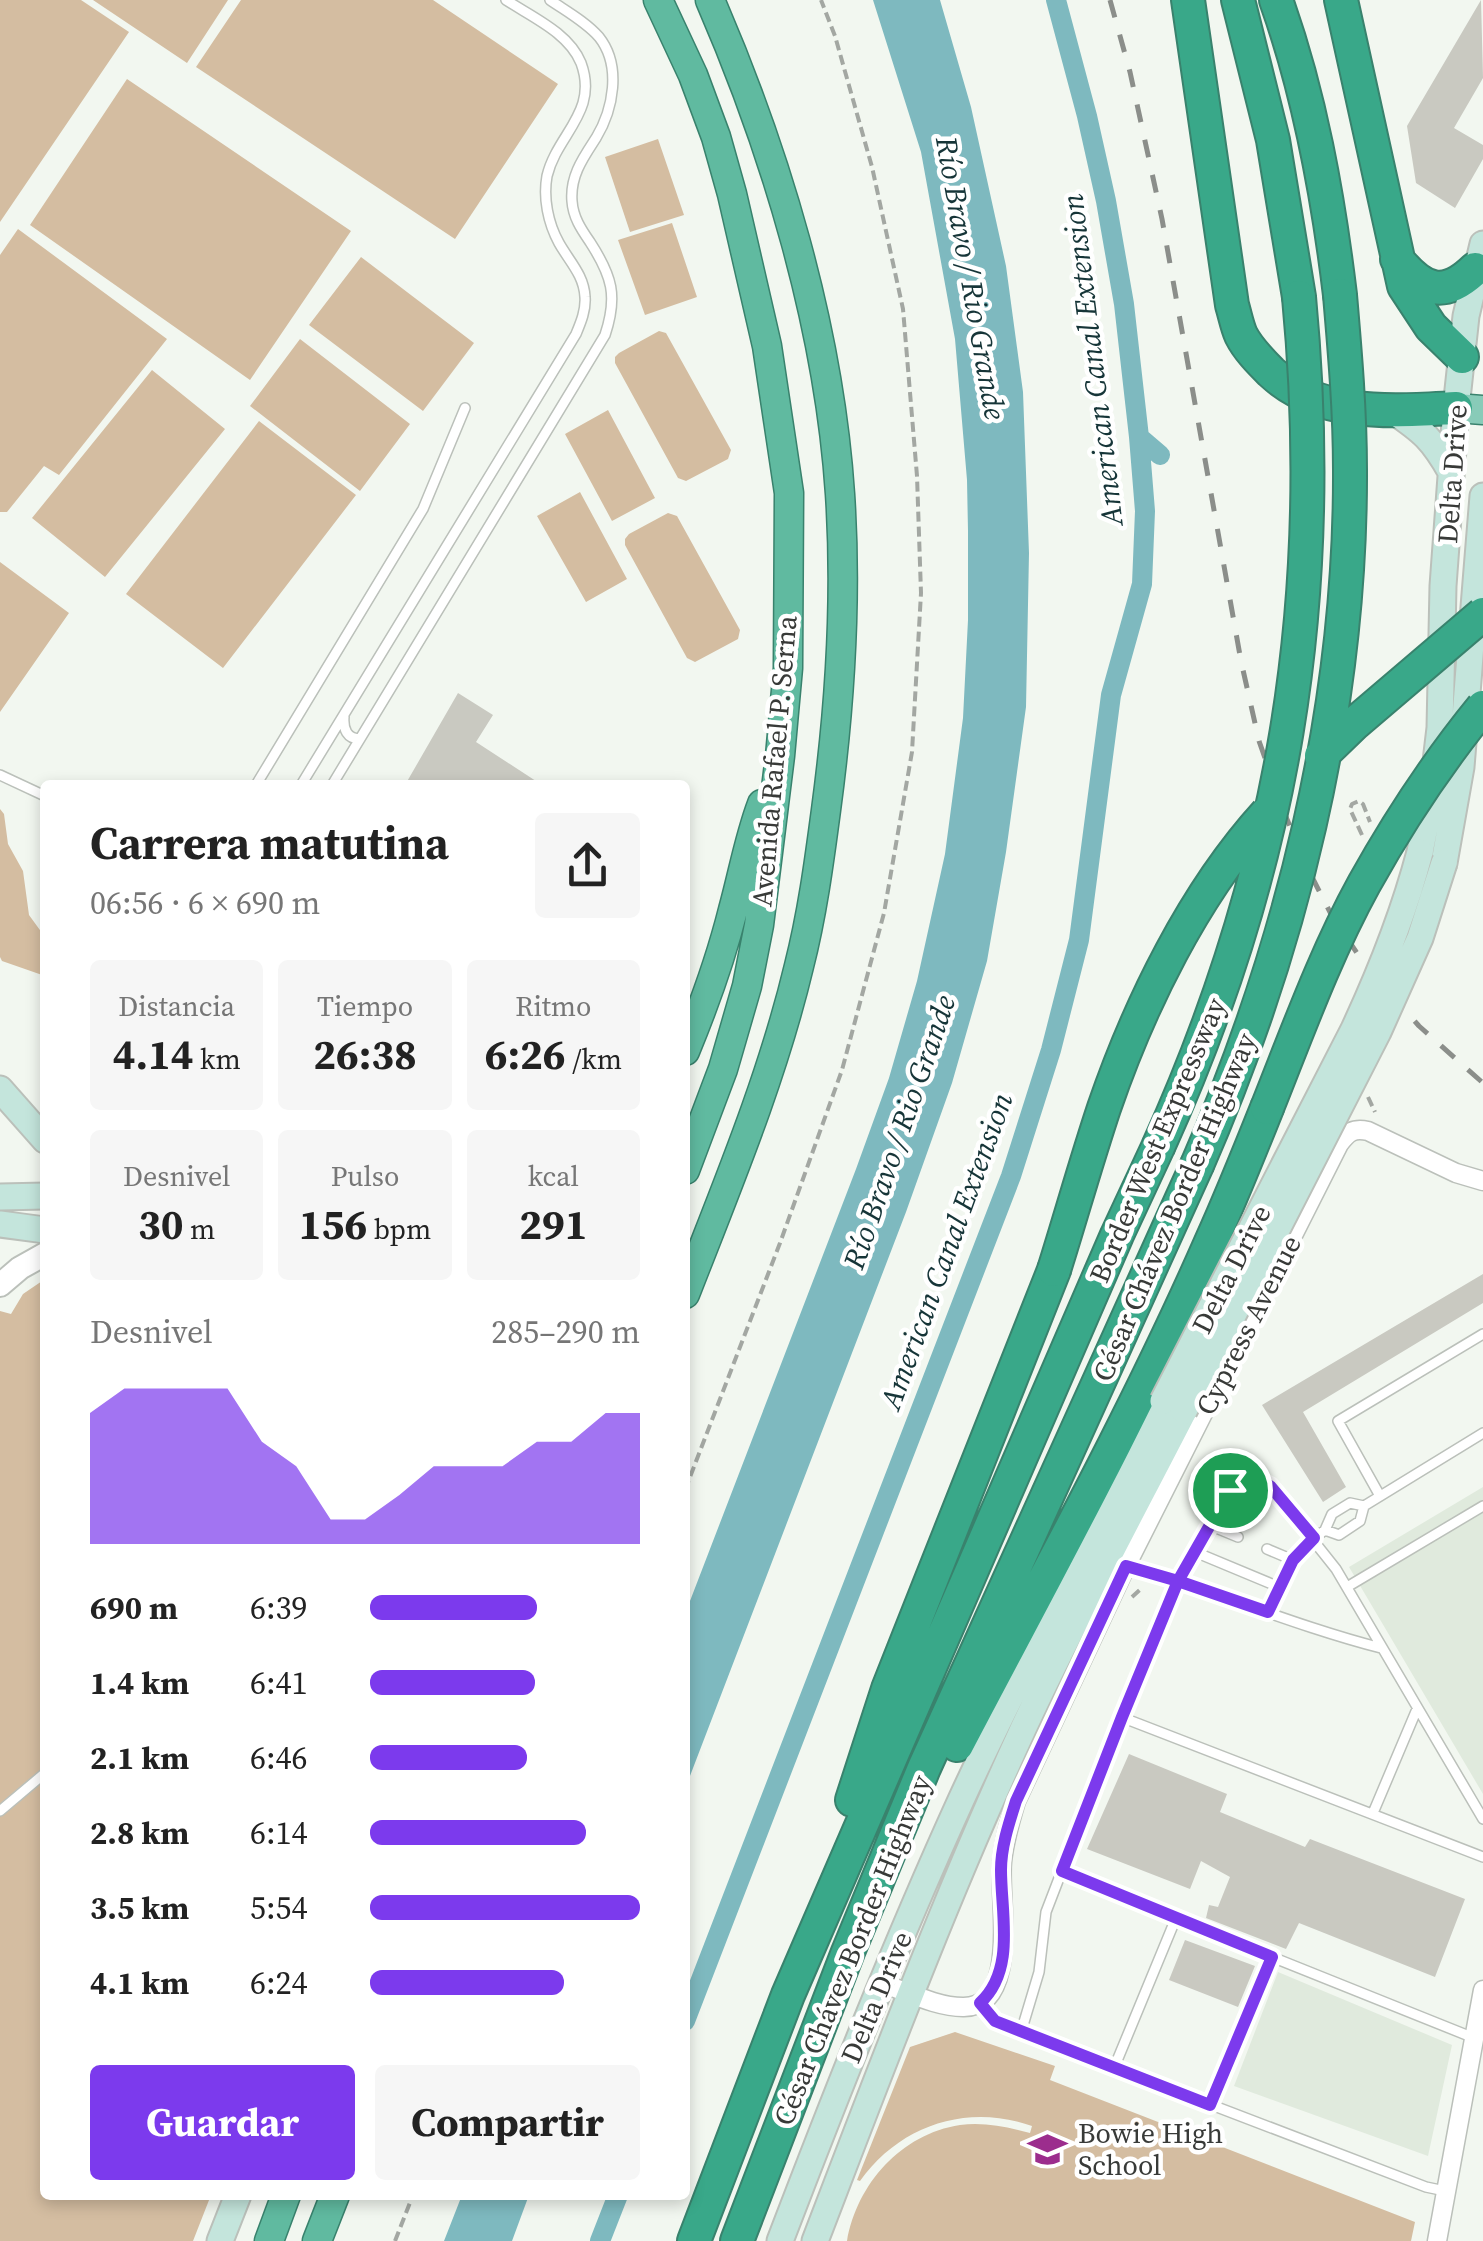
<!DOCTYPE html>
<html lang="es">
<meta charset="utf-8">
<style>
body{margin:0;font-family:"Source Serif 4",serif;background:#f6f6f6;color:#222;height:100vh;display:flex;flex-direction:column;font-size:38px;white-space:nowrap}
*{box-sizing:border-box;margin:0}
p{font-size:32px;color:#767676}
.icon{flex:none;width:55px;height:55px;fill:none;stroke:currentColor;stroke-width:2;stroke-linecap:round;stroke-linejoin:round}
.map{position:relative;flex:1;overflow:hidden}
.details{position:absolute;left:40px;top:780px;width:650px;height:1420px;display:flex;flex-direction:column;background:#fff;border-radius:10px;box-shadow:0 5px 15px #0003}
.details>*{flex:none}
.pin{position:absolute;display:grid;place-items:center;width:85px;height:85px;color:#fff;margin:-42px;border:5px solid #fff;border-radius:50%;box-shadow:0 2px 10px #0007}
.round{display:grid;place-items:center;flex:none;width:105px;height:105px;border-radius:10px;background:#f6f6f6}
.summary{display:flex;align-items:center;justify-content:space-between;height:170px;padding:0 50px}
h1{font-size:45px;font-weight:700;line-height:75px}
.stats{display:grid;grid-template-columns:repeat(3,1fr);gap:15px;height:170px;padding:10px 50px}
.stats div{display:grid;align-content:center;border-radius:10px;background:#f6f6f6;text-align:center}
.stats b{font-size:42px;font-weight:700}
.stats small{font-size:28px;font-weight:400}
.stats p{font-size:28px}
.chart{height:280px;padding:20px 50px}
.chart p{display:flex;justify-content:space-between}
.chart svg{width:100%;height:180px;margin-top:10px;fill:#7c3aed;opacity:.7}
.action{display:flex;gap:20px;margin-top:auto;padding:20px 50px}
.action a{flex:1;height:115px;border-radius:10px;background:#7c3aed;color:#fff;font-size:40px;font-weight:700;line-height:115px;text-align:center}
.action a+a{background:#f6f6f6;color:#222}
ul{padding:0 50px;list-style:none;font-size:32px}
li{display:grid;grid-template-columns:160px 120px 1fr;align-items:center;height:75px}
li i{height:25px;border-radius:12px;background:#7c3aed}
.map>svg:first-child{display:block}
.built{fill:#e0eadd}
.green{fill:#d4bda1}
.water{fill:#7eb9bf}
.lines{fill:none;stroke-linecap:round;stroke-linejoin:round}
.canal{stroke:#7eb9bf;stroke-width:20}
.building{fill:#c9c9c1}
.service-casing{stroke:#bbc0ba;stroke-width:12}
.minor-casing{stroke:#bbc0ba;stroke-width:21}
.tertiary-casing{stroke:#bbc0ba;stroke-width:26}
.secondary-casing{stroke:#bbc0ba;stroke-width:29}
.primary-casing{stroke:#39826d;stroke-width:31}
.trunk-casing{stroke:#39826d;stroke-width:31}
.motorway-casing{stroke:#39826d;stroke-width:36}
.path{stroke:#a3a7a2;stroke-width:4;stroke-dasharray:10 5;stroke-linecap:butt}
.service{stroke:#fff;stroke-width:9}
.minor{stroke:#fff;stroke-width:18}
.tertiary{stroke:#fff;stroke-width:22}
.secondary{stroke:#c4e5dc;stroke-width:25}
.primary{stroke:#88cbb8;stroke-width:28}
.trunk{stroke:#60baa0;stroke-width:28}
.motorway{stroke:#39a889;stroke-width:32}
.rail{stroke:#8b8e8a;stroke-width:5;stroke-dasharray:18 18;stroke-linecap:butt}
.secondary-bridge-casing{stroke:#bbc0ba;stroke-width:29;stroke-linecap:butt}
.motorway-bridge-casing{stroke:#39826d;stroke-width:36;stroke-linecap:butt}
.path-bridge{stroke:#a3a7a2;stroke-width:4;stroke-dasharray:10 5;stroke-linecap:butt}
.secondary-bridge{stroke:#c4e5dc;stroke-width:25}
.motorway-bridge{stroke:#39a889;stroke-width:32}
.route-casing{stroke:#fff;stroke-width:20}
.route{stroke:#7c3aed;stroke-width:12}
.labels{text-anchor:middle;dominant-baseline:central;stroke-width:9;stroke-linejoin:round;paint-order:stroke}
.street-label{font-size:28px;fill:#383a38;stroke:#fff}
.poi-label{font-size:28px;fill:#383a38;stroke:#fff;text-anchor:start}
.water-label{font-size:30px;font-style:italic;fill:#163538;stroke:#fff}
</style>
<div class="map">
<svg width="1483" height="2241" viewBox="0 0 1483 2241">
<rect width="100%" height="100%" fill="#f2f7f0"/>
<path class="built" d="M 1483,1487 L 1483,1794 L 1349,1567 Z
M 1278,1972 L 1452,2045 L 1428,2156 L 1234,2086 Z"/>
<path class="green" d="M 0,0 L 81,0 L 129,32 L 0,222 Z
M 93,0 L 228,0 L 187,63 Z
M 241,0 L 433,0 L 558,84 L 455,239 L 196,67 Z
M 127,79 L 351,231 L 250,380 L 30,225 Z
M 658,139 L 684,215 L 630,232 L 605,157 Z
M 672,223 L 697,297 L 645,315 L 618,240 Z
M 18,229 L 167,339 L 59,475 L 44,466 L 7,512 L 0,512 L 0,255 Z
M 361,257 L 474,343 L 423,411 L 309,325 Z
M 659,331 L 666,333 L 731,450 L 728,459 L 686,481 L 678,478 L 615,363 L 615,357 L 619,353 Z
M 300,339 L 410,424 L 360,491 L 250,406 Z
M 152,370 L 225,429 L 105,577 L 32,518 Z
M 608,410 L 655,498 L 612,521 L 565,434 Z
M 259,421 L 356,495 L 223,668 L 126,594 Z
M 580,492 L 627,579 L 586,602 L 537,516 Z
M 668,513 L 677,516 L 740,630 L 738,639 L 695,662 L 687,658 L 625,545 L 625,539 L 629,534 Z
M 0,562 L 69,613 L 0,712 Z
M 0,809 L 4,814 L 8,844 L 23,871 L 29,915 L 45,937 L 45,976 L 2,961 L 0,957 Z
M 45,1279 L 45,2195 L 211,2195 L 193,2241 L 0,2241 L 0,1311 L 11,1314 L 23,1294 Z
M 955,2032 L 1055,2066 L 1050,2080 L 1415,2222 L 1411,2241 L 847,2241 C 857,2184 901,2134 960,2125 C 985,2122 1007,2127 1030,2133 L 1032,2126 C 967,2103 900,2125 860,2181 L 857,2180 L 910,2047 Z"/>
<path class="water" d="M 873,0 L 940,0 L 971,107 L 1006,266 L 1023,392 L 1029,553 L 1026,707 L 1006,852 L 987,961 L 952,1083 L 906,1212 L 685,1789 L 685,1614 L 856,1169 L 889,1078 L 917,981 L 945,854 L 963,718 L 968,620 L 968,531 L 967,480 L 955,339 L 921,152 Z
M 462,2195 L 529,2195 L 512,2241 L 444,2241 Z"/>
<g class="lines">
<path class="canal" d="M 1139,437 L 1160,455
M 685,2021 L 1011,1176 L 1051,1050 L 1079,940 L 1111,695 L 1142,584 L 1145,511 L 1139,437 L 1124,304 L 1106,201 L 1087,116 L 1056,0
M 600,2241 L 618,2195"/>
</g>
<path class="building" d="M 1481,0 L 1483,78 L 1454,128 L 1483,145 L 1483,159 L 1455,208 L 1416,183 L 1407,126 Z
M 458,693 L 493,715 L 476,742 L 542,785 L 405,785 Z
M 1483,1274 L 1483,1303 L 1303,1412 L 1346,1487 L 1323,1502 L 1262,1405 Z
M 1129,1754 L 1227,1794 L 1220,1812 L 1305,1847 L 1310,1839 L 1465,1899 L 1435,1977 L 1299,1923 L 1286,1949 L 1206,1918 L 1209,1905 L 1218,1907 L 1230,1877 L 1201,1861 L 1190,1889 L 1087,1849 Z
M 1185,1940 L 1255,1966 L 1238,2007 L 1169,1980 Z"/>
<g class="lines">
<defs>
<path id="service" d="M 344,717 C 343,729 347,739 360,739
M 0,775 L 45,796
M 256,785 L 423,509 L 465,408
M 301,785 L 576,334 C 581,322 586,310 585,297 C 584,275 569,261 559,243 C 548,223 543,198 547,176 C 557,134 599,112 581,63 C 569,33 532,17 506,0
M 332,785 L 605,335 C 618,296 612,276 590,242 C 581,229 573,217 572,201 C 570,176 583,158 596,138 C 613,110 622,66 599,37 C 586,22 566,11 550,0
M 1380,1496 L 1338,1421 L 1483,1334
M 1209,1525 L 1238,1537
M 1325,1530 L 1339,1535 L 1360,1521 L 1364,1506
M 1267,1549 L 1293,1560
M 1195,1552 L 1279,1587
M 1127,1566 C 1212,1590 1295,1626 1381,1648
M 1347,1587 L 1483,1506
M 1268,1612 L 1293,1560 L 1313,1539 L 1325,1530 L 1332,1514 L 1350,1503 L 1364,1506 L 1483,1433
M 1121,1717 L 1483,1857
M 0,1811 L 45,1773
M 1373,1813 L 1417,1709
M 1062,1871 L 1272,1957
M 979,2003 L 995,2021 L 1021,2032
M 1114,2068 L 1176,1918
M 1211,2105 L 1272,1957 L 1474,2038
M 1445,2191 L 1426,2187 L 1021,2032 L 1039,1972 L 1046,1912 L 1121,1717 L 1178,1581 L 1229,1491 L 1252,1477 L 1270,1486 L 1336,1569 L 1483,1819"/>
<path id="minor" d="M 881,1983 C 906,1991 936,2007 963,2007 C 1021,2008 998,1895 1002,1862 C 1004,1841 1010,1821 1016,1801 L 1126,1566 L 1339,1144 C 1348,1132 1353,1128 1368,1131 L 1456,1173 L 1483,1181
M 1437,2241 L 1483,1990"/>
<path id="tertiary" d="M 0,1285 L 20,1268 L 45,1254"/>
<path id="secondary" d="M 1393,411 C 1423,431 1433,440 1451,472
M 1420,852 L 1433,787 L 1440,728 L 1443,586 L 1456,408 L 1466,316 L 1483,244
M 1444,863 L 1461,767 L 1483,496
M 0,1089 L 45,1140
M 0,1197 L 45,1196
M 0,1224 L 45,1230
M 220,2241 L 238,2195
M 780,2241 C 837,2092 895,1945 961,1800 C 1023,1665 1095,1534 1163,1401
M 815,2241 C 881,2069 946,1896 1023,1729 C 1073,1621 1130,1516 1184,1411"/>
<path id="primary" d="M 1456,408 L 1483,410"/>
<path id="trunk" d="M 658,0 L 693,75 L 716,137 L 732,194 L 767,346 L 789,493 L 788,668 L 780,756 L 759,925 L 747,986 L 723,1069 L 685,1170
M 685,1051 C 704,1005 721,958 733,910 C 743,874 749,838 762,804
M 685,1294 C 727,1186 772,1079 799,966 C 812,915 819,863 826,810 C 840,706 847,599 840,494 C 829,328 776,152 710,0
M 269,2241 L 286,2195
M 317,2241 L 335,2195"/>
<path id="motorway" d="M 1188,0 L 1232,305 C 1235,315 1237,326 1241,335 C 1248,349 1260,361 1271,372 C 1320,418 1393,411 1456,408
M 1238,0 L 1273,140 L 1299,297
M 1276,0 C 1310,95 1328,195 1340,295
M 1341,0 L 1404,286 L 1431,327 L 1462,357
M 1397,259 C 1423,291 1444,299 1475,269
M 957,1745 C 1044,1579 1136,1413 1211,1242 C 1231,1198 1249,1153 1267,1108
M 852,1800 L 888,1689 L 1054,1270
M 694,2241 L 788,1995 L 1117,1235 L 1158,1147
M 737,2241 L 848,1952 L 924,1768 L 1197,1165"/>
</defs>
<use href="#service" class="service-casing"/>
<use href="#minor" class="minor-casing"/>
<use href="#tertiary" class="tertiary-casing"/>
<use href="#secondary" class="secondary-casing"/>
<use href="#primary" class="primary-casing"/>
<use href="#trunk" class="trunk-casing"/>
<use href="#motorway" class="motorway-casing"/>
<path class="path" d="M 1368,1097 L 1375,1112
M 685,1490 L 780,1243 L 842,1070 L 884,913 L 912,752 L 921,593 L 917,476 L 903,309 L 872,167 L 835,36 L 821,0
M 1132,1597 L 1143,1587
M 395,2241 L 413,2195"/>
<use href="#service" class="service"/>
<use href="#minor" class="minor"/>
<use href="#tertiary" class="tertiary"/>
<use href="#secondary" class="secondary"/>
<use href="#primary" class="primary"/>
<use href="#trunk" class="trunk"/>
<use href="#motorway" class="motorway"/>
<path class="rail" d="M 1110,0 L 1130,72 L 1162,219 L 1241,661 L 1259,741 L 1286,817 L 1312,877 L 1332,916 L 1363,962 L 1419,1026 L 1483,1083"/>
<defs>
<path id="secondary-bridge" d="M 1163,1401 L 1354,1029 C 1381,971 1404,913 1420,852
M 1184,1411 L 1378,1032 L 1420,938 L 1444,863"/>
<path id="motorway-bridge" d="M 1321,756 L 1354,724 L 1483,614
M 1267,1108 C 1297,1033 1325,955 1364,884 C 1399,821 1438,762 1483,707
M 1158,1147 C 1284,869 1328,601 1299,297
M 1197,1165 C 1292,947 1351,709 1350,470 C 1350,411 1345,353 1340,295
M 1054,1270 C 1071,1216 1086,1162 1104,1108 C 1139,1006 1194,893 1267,813"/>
</defs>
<use href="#secondary-bridge" class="secondary-bridge-casing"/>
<use href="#motorway-bridge" class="motorway-bridge-casing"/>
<path class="path-bridge" d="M 1362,835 L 1350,809 L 1352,804 L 1359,801 L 1363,804 L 1370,822"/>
<use href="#secondary-bridge" class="secondary-bridge"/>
<use href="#motorway-bridge" class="motorway-bridge"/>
</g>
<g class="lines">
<defs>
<path id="route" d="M 1230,1490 L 1178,1581 L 1126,1566 L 1016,1801 C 1009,1823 1001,1847 1001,1870 C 1001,1914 1016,1970 980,2003 L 995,2021 L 1210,2105 L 1272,1957 L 1062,1871 L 1122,1717 L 1178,1581 L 1268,1612 L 1293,1560 L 1314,1538 L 1270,1486 L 1252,1477 L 1230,1490"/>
</defs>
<use href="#route" class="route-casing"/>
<use href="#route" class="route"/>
</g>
<defs>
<symbol id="school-bare" viewBox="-9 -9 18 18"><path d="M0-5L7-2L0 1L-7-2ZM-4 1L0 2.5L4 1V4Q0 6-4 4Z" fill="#9c2d8d" stroke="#fff" stroke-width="2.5" paint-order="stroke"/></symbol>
</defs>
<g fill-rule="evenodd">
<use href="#school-bare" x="1020" y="2122" width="55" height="55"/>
</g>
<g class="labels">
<g class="street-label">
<text transform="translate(1452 474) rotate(-86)">Delta Drive</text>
<text transform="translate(774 761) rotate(-85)">Avenida Rafael P. Serna</text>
<text transform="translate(1157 1140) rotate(-67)">Border West Expressway</text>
<text transform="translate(1174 1207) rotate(-67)">César Chávez Border Highway</text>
<text transform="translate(1231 1269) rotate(-63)">Delta Drive</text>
<text transform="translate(1248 1325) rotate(-63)">Cypress Avenue</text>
<text transform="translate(852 1950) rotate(-68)">César Chávez Border Highway</text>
<text transform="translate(876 1997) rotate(-67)">Delta Drive</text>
</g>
<g class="poi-label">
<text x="1078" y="2133">Bowie High<tspan x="1078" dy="32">School</tspan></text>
</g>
<g class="water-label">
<text transform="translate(971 278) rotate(80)">Río Bravo / Rio Grande</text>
<text transform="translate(1092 360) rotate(-97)">American Canal Extension</text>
<text transform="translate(899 1132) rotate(-71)">Río Bravo / Rio Grande</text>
<text transform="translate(946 1251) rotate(-70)">American Canal Extension</text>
</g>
</g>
</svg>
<div class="pin" style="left:1230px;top:1490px;background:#1e9e55"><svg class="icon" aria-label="arrive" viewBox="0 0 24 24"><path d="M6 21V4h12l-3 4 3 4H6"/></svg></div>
<section class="details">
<div class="summary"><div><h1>Carrera matutina</h1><p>06:56 · 6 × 690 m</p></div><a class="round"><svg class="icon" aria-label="share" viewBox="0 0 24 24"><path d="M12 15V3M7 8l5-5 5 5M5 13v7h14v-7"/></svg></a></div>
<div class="stats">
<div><p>Distancia</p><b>4.14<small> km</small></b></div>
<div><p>Tiempo</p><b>26:38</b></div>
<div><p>Ritmo</p><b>6:26<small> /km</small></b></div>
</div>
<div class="stats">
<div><p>Desnivel</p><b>30<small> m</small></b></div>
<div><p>Pulso</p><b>156<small> bpm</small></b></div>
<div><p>kcal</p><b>291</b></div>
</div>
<div class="chart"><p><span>Desnivel</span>285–290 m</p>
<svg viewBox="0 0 160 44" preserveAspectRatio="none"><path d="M0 44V12L10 6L20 6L30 6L40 6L50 19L60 25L70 38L80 38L90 32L100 25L110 25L120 25L130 19L140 19L150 12L160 12V44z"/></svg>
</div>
<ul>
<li><b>690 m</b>6:39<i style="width:62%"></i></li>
<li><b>1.4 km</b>6:41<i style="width:61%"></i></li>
<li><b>2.1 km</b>6:46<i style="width:58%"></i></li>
<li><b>2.8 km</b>6:14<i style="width:80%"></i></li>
<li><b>3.5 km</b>5:54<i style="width:100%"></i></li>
<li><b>4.1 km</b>6:24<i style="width:72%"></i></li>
</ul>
<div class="action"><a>Guardar</a><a>Compartir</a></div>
</section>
</div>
